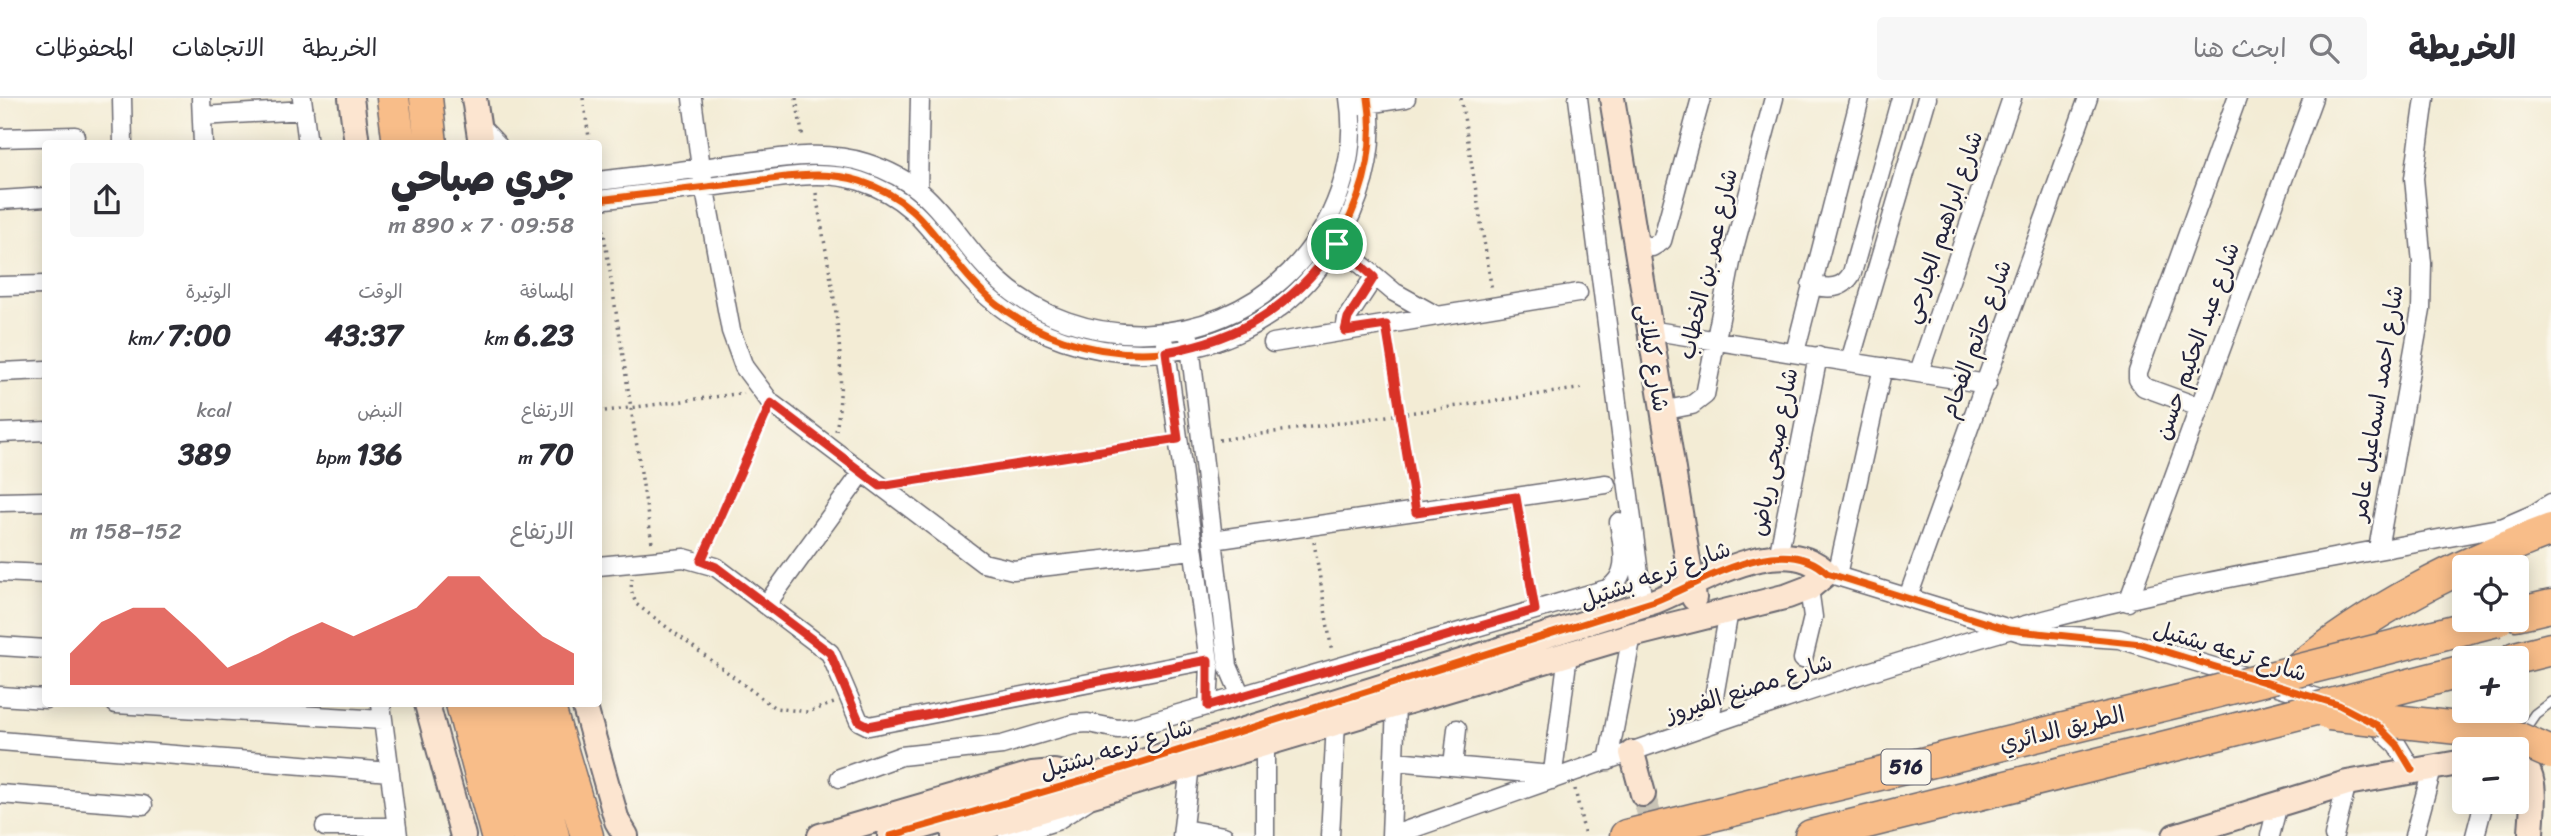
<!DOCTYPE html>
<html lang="ar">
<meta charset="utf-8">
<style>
body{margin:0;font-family:Sriracha,"Playpen Sans Arabic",sans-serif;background:#f7f7f7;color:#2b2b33;direction:rtl;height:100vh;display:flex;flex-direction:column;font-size:26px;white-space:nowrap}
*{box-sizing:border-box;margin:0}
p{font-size:23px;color:#7c7c81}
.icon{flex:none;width:38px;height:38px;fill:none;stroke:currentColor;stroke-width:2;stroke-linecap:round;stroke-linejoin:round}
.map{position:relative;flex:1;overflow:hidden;direction:ltr}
.drawer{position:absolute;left:42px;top:42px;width:560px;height:567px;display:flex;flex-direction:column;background:#fff;border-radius:7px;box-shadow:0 4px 18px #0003;direction:rtl}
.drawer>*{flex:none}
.controls{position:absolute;left:2452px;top:457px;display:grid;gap:14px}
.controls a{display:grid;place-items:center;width:77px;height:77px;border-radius:7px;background:#fff;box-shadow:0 4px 18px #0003;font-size:35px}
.pin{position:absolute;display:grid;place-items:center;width:60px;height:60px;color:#fff;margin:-30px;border:4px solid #fff;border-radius:50%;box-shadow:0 2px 7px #0007}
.round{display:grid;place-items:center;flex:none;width:74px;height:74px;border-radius:7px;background:#f7f7f7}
.headline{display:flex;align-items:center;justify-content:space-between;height:119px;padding:0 28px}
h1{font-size:38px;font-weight:800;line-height:52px}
.metrics{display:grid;grid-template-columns:repeat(3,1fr);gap:10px;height:119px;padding:7px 28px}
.metrics div{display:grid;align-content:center}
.metrics b{font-size:30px;font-weight:800}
.metrics small{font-size:19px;font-weight:400}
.metrics p{font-size:19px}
.chart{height:196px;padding:14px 28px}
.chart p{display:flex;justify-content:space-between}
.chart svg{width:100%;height:126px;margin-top:7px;fill:#d93025;opacity:.7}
header{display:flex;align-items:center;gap:42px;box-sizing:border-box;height:98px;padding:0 35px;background:#fff;border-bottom:2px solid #e1e1e2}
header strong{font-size:33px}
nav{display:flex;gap:38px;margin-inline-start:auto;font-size:24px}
.search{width:490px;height:63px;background:#f7f7f7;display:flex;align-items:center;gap:18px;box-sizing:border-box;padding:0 24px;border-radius:7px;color:#7c7c81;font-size:26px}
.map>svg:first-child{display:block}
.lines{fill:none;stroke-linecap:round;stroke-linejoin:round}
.secondary-tunnel{stroke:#c9c4b6;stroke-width:24;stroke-dasharray:24 12;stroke-linecap:butt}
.lane-casing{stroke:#6b6971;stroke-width:12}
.street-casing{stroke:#6b6971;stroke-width:21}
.secondary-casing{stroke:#6b6971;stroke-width:28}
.highway-casing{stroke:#6b6971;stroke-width:35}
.path{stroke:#6b6971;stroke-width:3.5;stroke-dasharray:2 5;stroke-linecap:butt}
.lane{stroke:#fff;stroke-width:9}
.street{stroke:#fff;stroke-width:18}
.secondary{stroke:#fce5d0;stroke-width:24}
.highway{stroke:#f8bd89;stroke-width:32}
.highway-bridge-casing{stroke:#6b6971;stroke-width:35;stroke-linecap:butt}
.highway-bridge{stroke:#f8bd89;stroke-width:32}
.cycleway-casing{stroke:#fbf7ec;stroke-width:11}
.cycleway{stroke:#e8590c;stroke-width:7}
.route-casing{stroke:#fff;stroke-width:14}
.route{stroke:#d93025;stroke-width:9}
.labels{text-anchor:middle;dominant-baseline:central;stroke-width:5;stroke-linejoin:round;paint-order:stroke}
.shield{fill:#fbf7ec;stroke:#636270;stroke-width:2}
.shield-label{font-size:21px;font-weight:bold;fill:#22223b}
.street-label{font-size:23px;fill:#22223b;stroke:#fbf7ec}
</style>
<header>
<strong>الخريطة</strong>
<div class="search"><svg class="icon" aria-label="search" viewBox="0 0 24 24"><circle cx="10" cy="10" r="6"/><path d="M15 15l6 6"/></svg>ابحث هنا</div>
<nav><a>الخريطة</a><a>الاتجاهات</a><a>المحفوظات</a></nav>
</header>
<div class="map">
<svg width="2551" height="738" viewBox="0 0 2551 738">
<rect width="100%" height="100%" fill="#fbf7ec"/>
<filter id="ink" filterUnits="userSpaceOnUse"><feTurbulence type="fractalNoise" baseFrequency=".0143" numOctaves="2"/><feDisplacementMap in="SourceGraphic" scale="14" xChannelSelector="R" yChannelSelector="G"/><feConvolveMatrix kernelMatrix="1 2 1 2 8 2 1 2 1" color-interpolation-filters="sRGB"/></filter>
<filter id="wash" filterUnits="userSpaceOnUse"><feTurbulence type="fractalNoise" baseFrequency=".00686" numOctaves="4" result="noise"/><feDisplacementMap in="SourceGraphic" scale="28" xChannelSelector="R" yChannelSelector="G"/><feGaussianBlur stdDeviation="1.57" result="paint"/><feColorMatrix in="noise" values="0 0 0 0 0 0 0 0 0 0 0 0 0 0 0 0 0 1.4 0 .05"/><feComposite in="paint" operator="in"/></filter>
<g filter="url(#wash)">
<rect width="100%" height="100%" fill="#f3ecd5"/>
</g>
<g filter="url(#ink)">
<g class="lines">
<path class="secondary-tunnel" d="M 1643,696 L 1656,738"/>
<defs>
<path id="lane" d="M 2522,635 L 2535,616 L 2551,604"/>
<path id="street" d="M 122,0 L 123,46
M 201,0 L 203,46
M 302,0 L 308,46
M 692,0 L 701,70 L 731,233 L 744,269 L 771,305 L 983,465 L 1013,472 L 1193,452
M 1578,0 L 1643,507
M 1360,7 L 1406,0
M 202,18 L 304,12
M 478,26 L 497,46
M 0,40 L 75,38
M 598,83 C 641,78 683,73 724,67 C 771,62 820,50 866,65 C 941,89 947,134 998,182 C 1079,257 1212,252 1290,174 C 1334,130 1359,62 1349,0
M 918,91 L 920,0
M 0,102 L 46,99
M 598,102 C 646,96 693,91 740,85 C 780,80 821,71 860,83 C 929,105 939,155 987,198 C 1076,277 1226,275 1307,184 C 1351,135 1379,67 1368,0
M 1636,145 L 1652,149 L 1662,143 L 1701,0
M 1337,146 L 1394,194 L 1437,218
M 1811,187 C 1828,191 1843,192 1852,175 L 1901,0
M 0,188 L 46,187
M 1649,232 L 1987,286
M 1345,233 L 1347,220 L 1374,179
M 1189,239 L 1228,568 L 1241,598
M 1165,245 L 1210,571 L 1208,608
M 1273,245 L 1578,195
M 1795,254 L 1860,0
M 1850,263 L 1927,0
M 0,274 L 46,272
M 1919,274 L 2012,0
M 2199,309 L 2144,289 L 2138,281 L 2138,274 L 2237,0
M 1661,313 L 1692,307 L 1705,297 L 1733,154 L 1774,0
M 0,335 L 46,333
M 0,404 L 46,403
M 1213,442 L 1606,386
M 2378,451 L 2421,212 L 2422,165 L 2414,80 L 2425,0
M 1778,459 L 1818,258
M 598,468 L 684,460 L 716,469 L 830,555 L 859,623 L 869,628 L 1208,562
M 0,474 L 46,476
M 1827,475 L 2023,535 L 2119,541 L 2328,603
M 1837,477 L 1883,269
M 1908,499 L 2088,0
M 2128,504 L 2313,0
M 766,507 L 862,375
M 0,548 L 46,551
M 1803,561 L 1813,519 L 1809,490
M 0,598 L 46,601
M 116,606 L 383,622
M 381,606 L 398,738
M 2373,624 L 2397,647 L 2412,672
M 1709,627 L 1729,513
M 0,643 L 390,674
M 1265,646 L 1265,738
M 1395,663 L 1552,677
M 1608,663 L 1632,537
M 1453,668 L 1457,631
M 840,680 L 901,658 L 1002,647 L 1073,626 L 1088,625 L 1118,631 L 1134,629 L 1607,491 C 1632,477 1622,448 1619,424
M 1552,682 L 1568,556
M 0,696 L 143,707
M 325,729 L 397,729
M 1183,731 L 1224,738
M 1008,738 L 1056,723 L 1087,703
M 1182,738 L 1191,658
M 1330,738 L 1336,625
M 1391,738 C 1595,667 1800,591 2008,532 C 2170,486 2338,460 2504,429 L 2534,416 L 2551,405
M 1391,738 L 1396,607
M 2270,738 L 2278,706
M 2334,738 L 2347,685
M 2414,738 L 2433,668
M 2475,738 L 2484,704"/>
<path id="secondary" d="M 351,0 L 357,46
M 474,0 L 481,46
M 1612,0 L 1694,500
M 427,606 L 463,738
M 584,606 L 617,723 L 626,738
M 1632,655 L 1643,696
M 2516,661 C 2541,674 2531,714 2531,738
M 820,738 L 1032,676 L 1054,674 L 1080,679
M 890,738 L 1088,681 L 1655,503 C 1701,485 1783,431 1827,475 L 1809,490 L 1788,498 L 1632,537 L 954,738
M 2175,738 L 2347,685 L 2464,664"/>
<path id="highway" d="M 393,0 L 399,46
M 426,0 L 431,46
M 2516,516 L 2551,508
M 2515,560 L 2551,551
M 2295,574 C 2372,510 2458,467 2551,432
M 462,606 L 497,738
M 491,606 L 528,738
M 519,606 L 553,738
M 548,606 L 587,738
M 1626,738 L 2187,601
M 1811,738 L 2194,642"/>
</defs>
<use href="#lane" class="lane-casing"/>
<use href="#street" class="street-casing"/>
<use href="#secondary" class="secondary-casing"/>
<use href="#highway" class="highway-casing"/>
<path class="path" d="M 583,0 L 590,46
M 796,0 L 803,41
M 1461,0 L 1492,193
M 816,95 C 828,172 850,255 836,333
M 601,117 L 652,445
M 1389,243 L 1413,398
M 598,314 L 744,295
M 1219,342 L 1584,290
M 907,384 L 1162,343
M 1519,415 L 1532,497
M 1314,444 L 1332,554
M 707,451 L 764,320
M 632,480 L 631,492 L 636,506 L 775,610 L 808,614 L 834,605
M 1575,691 L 1585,738"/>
<use href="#lane" class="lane"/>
<use href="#street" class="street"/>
<use href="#secondary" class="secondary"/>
<use href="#highway" class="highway"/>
<defs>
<path id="highway-bridge" d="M 2187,601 L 2497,522
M 2329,616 L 2495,634 L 2517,640 L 2551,655
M 2194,642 L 2464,573"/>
</defs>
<use href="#highway-bridge" class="highway-bridge-casing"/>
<use href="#highway-bridge" class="highway-bridge"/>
<defs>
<path id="cycleway" d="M 598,102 C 646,96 693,91 740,85 C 780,80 821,71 860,83 C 929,105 939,155 987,198 C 1076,277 1226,275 1307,184 C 1351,135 1379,67 1368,0
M 890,738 L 1088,681 L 1655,503 C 1701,485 1783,431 1827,475 L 2009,532 L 2141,546 L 2339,607 L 2377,627 L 2397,647 L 2412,672"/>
</defs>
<use href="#cycleway" class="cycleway-casing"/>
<use href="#cycleway" class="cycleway"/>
</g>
</g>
<g class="lines" filter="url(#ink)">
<defs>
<path id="route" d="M 1337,146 L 1374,179 L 1348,220 L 1345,233 L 1386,227 L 1416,414 L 1516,399 L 1535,512 L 1208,608 L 1208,562 L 869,628 L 859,623 L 830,555 L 716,469 L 701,463 L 771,305 L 880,388 L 1178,341 L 1166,254 C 1243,240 1291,209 1337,146 Z"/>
</defs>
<use href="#route" class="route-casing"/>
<use href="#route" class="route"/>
</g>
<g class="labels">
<rect class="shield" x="1881.5" y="651.5" width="49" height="35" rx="5"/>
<g class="shield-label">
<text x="1906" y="669">516</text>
</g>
<g class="street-label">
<text transform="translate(1943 129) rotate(-71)">شارع ابراهيم الجارحي</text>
<text transform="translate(1708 166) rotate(-77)">شارع عمر بن الخطاب</text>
<text transform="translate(1976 241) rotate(-70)">شارع حاتم الفحام</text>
<text transform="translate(2197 243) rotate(-70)">شارع عبد الحكيم حسن</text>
<text transform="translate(1653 260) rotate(81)">شارع كيلانى</text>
<text transform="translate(2377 305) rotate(-81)">شارع احمد اسماعيل عامر</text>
<text transform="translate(1774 354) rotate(-79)">شارع صبحى رياض</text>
<text transform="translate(1655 477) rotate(-20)">شارع ترعه بشتيل</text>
<text transform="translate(2230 553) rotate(17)">شارع ترعه بشتيل</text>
<text transform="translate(1749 590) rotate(-18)">شارع مصنع الفيروز</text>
<text transform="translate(2062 631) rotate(-14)">الطريق الدائري</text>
<text transform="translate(1116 651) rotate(-17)">شارع ترعه بشتيل</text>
</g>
</g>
</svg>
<div class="controls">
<a><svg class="icon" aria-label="locate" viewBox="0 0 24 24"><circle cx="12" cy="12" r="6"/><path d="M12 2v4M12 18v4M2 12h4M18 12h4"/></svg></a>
<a>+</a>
<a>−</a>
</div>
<div class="pin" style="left:1337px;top:146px;background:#1e9e55"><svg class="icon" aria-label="arrive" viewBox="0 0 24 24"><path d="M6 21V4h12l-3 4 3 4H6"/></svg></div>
<section class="drawer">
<div class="headline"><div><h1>جري صباحي</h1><p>09:58 · 7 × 890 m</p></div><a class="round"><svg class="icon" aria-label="share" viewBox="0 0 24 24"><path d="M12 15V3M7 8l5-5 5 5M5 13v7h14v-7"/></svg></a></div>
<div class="metrics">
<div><p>المسافة</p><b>6.23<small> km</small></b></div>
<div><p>الوقت</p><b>43:37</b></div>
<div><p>الوتيرة</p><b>7:00<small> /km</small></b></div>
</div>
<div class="metrics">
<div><p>الارتفاع</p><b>70<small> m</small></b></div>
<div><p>النبض</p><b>136<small> bpm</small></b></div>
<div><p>kcal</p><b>389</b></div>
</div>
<div class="chart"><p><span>الارتفاع</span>152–158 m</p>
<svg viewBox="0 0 160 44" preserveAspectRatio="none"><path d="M0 44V33L10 22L20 17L30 17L40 27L50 38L60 33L70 27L80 22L90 27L100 22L110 17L120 6L130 6L140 17L150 27L160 33V44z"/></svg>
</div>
</section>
</div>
